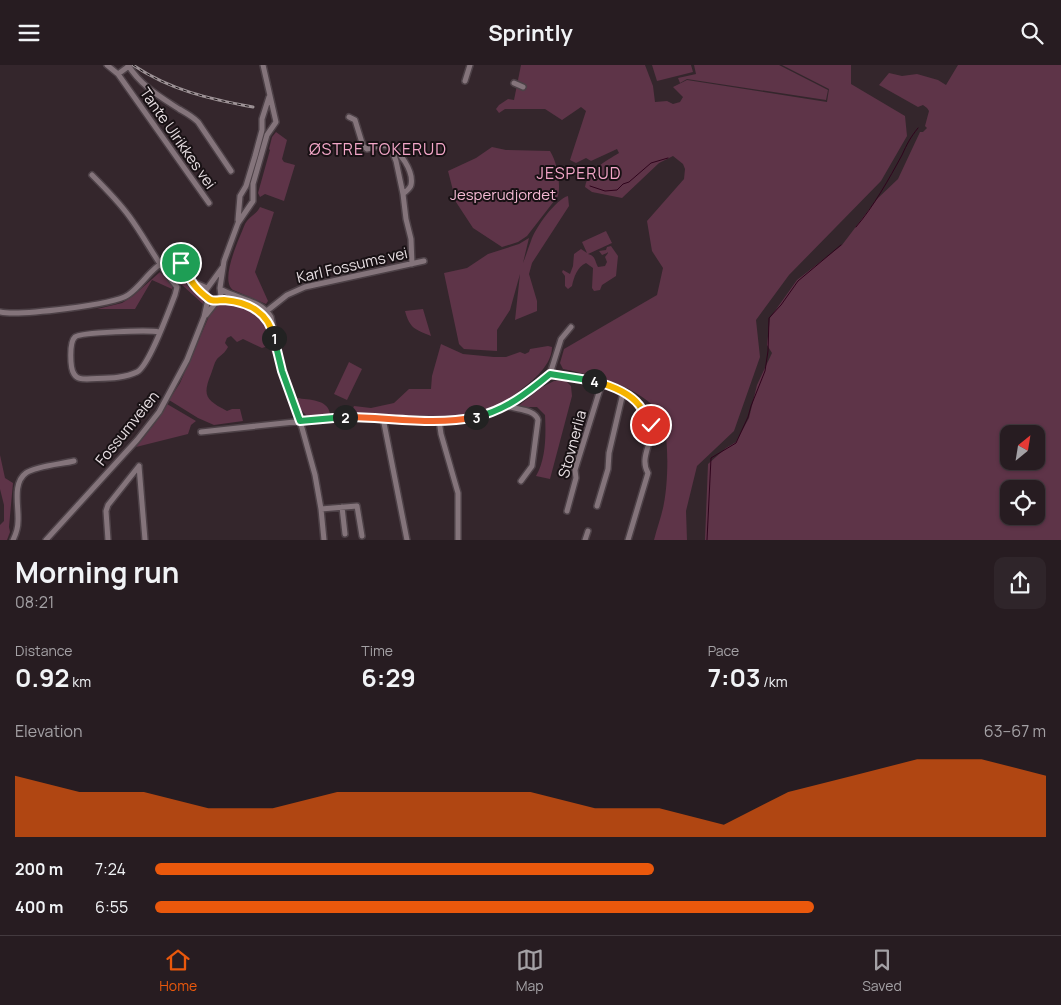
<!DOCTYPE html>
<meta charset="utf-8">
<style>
body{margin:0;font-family:Manrope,sans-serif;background:#2f252a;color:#f1f3f6;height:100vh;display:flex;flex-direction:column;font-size:19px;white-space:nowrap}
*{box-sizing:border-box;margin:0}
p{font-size:16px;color:#a4a1a5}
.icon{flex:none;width:28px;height:28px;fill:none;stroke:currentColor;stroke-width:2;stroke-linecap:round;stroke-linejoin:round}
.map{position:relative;height:475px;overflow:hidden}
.side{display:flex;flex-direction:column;background:#271c21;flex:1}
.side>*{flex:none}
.needle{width:32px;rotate:30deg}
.controls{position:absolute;left:1000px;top:360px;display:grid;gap:10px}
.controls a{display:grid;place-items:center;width:45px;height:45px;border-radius:10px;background:#271c21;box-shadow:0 1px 4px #0004,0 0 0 1px #433a3f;font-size:25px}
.pin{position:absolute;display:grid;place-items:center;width:42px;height:42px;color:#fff;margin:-21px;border:2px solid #fff;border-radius:50%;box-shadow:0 1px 5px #0007}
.km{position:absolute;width:25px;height:25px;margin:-12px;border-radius:50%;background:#222;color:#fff;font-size:14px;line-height:25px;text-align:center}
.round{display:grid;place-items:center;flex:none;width:52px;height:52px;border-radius:10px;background:#2f252a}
.headline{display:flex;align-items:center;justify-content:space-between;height:85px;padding:0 15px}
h1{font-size:28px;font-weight:700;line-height:38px}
.stats{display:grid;grid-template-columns:repeat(3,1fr);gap:8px;height:85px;padding:5px 15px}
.stats div{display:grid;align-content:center}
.stats b{font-size:25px;font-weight:700}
.stats small{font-size:14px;font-weight:400}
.stats p{font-size:14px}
.chart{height:140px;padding:10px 15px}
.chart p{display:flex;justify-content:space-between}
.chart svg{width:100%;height:90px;margin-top:5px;fill:#ea580c;opacity:.7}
ul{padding:0 15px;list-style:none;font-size:16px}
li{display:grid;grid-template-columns:80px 60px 1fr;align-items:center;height:38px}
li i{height:12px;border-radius:6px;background:#ea580c}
header{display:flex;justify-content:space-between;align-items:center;height:65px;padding:0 15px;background:#271c21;font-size:22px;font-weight:700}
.dock{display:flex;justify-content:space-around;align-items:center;height:70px;border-top:1px solid #433a3f;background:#271c21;font-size:14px;color:#a4a1a5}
.dock a{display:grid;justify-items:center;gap:2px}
.dock .on{color:#ea580c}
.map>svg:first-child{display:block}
.green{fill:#5e3448;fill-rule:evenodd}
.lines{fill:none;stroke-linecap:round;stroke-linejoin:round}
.stream{stroke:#2f041c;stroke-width:1}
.minor-casing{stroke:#4d4147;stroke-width:8}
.minor{stroke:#84747b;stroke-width:5}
.rail-casing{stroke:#9d9296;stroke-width:3}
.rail{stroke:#181114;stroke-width:1;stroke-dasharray:4;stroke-linecap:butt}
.split-1-casing{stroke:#fff;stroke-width:10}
.split-2-casing{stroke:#fff;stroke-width:10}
.split-3-casing{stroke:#fff;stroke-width:10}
.split-4-casing{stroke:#fff;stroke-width:10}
.split-5-casing{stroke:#fff;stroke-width:10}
.split-1{stroke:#f5b400;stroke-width:6}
.split-2{stroke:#22a559;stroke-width:6}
.split-3{stroke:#f0652b;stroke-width:6}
.split-4{stroke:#22a559;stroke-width:6}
.split-5{stroke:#f5b400;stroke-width:6}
.labels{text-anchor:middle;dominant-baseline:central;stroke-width:4;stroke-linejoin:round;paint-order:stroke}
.street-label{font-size:15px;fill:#e9e0e4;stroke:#181114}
.park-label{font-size:15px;fill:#f4b9d3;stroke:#181114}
.neighbourhood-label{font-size:16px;letter-spacing:1px;fill:#f4a7c9;stroke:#181114}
</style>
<header><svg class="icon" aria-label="menu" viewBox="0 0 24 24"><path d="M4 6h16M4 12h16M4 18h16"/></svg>Sprintly<svg class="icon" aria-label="search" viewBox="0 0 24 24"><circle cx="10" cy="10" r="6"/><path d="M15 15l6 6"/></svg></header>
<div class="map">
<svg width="1061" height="475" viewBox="0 0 1061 475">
<rect width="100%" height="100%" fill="#34262c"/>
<path class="green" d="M 521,0 L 645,0 L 653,21 L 655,37 L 667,36 L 673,39 L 680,37 L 683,32 L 673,22 L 687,15 L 827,37 L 829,24 L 782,0 L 851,0 L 851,19 L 905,51 L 907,71 L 881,116 L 789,210 L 756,255 L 760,292 L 734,366 L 697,401 L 686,446 L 687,475 L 654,475 C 657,463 662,450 664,438 C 668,419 671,359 657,344 C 632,319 596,311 563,304 L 560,298 L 564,284 L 657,230 L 663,203 L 652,186 L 647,156 L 684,114 L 685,104 L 683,99 L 673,91 L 659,98 L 622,133 L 592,127 L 585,122 C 588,105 606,96 619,88 L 617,84 L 591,96 L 586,93 L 576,98 L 570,95 L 586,46 L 581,42 L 562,55 L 545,44 L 505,44 L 499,48 L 496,44 L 499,40 L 508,34 L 514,35 Z
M 652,0 L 691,0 L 693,7 L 657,16 Z
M 694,0 L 779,0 L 828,25 L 826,35 L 687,14 L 680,18 L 678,13 L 696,9 Z
M 958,0 L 1061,0 L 1061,475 L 705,475 L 708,399 L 726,383 L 736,377 L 749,353 L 757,320 L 772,288 L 767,280 L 770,253 L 797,215 L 842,180 L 877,134 L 898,114 L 920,67 L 923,67 L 927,63 L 925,61 L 929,46 L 927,43 L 923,40 L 918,42 L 879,20 L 889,8 L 902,11 L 917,9 L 938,15 L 946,20 ZM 1009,369 L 1036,369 L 1036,396 L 1009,396 ZM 1009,424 L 1036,424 L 1036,451 L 1009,451 Z
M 276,67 L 287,75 L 282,94 L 284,97 L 295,100 L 284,136 L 265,129 L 260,132 L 258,128 L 270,85 L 269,84 L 272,72 Z
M 492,82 L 506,85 L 550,86 C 557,97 561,118 558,131 L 527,171 L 518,177 L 502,182 L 473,163 L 456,137 L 448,106 L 476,93 Z
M 568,131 L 569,141 L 532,198 L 529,209 L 537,236 L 537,246 L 515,255 L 520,209 L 510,245 L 497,265 L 497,286 L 464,284 L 459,279 L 444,208 L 467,203 L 488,189 L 519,179 L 529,173 L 523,198 C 526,191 528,183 531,176 C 535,163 556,134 568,131 Z
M 260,142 L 274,147 L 255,207 L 268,236 L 266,239 L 233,225 C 219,215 240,172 245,159 C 249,151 257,149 260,142 Z
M 606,166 L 612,178 L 588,189 C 596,191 594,195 598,202 L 605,201 L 607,197 L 605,192 L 608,188 L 607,187 L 607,188 L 602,190 L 599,186 L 606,185 L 607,182 L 611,181 L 618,191 L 616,211 L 602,220 L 600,225 L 594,226 L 592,223 L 593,203 L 586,198 C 577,202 574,212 572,221 L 568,224 L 565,221 L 565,211 L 562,207 L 563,205 L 570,209 L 573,201 L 574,189 L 581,184 L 587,188 L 582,177 Z
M 170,200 L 173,200 L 190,224 L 203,234 L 203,239 L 182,220 L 180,220 L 167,206 L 166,202 Z
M 160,207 L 172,220 L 172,224 L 152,215 L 135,244 L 97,244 L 122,238 L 133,231 Z
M 226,238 C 265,241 267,258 274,291 L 268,281 L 262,283 L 243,274 L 237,277 L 231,271 L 227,273 L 225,278 L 228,282 C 225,288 221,290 217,294 C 214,298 213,304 211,309 C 202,331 206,335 227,346 L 232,344 L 240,344 L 243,356 L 214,360 L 198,353 L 169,335 L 180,318 L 210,249 L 217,241 Z
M 423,244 L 431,271 C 415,264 410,264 405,246 Z
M 441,279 L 463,289 L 494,292 L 506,292 L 520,287 L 525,289 L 529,287 L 530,284 L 548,281 L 552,282 C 552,297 539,310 528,319 C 520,325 512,333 503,337 C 463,360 396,349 351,348 L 354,341 L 371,343 L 394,338 L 409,324 L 431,324 L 432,311 Z
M 349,297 L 362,304 L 347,335 L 334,329 Z
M 565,315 L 571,321 L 572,331 L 550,414 L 536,411 C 546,394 546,370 545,350 L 537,342 L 517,342 L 542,322 L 554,316 Z
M 297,333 C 309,335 328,334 330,349 L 307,351 L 301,345 Z
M 167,339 L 196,356 L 191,360 L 188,369 L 136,382 L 155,358 Z
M 0,390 L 5,413 L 13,418 L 9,462 L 10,467 L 7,475 L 0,475 L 0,460 L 4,456 L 4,440 L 0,424 Z"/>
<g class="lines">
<path class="stream" d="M 590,121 L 605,126 L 617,125 L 623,119 L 629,117 L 651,98 L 668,93
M 856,162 C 874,141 889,114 902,90 C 907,79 910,73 918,63
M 707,475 L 711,393 L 736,378 L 748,352 L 751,341 L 765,306 L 768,286 L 769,253 L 781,240 L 798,216 L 841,180"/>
<defs>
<path id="minor" d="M 107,0 L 118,9 L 209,138
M 128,0 C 140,20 159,31 179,44 C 186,48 192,51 198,57 L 231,106
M 118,9 L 129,1
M 465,16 L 470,0
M 514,18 L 523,22
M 349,52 L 355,55 L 363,81 L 367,84 C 373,83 381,79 387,81 C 400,84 414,107 411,120 C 410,124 406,126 403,129 L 406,154 L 411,174 L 412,199
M 391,83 L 396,96 L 403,129
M 92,110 C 105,123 118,136 129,151 C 146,174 158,200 177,222 L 175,230 C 169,245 149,301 137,307 C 123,314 103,313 87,314 C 82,314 77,314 74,309 C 70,303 69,277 75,272 C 81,267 149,265 159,267
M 238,155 L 240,131 L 246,121 L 255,91 L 262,65 L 262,54 L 269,32
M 191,216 L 207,223
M 222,225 C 238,234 261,235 271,252 L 281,303 L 302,363 L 315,410 L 321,444 L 324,475
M 218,235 C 232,235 253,238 263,249 C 266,253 269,258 272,262
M 0,247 C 19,251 113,240 128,230 C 144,219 152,199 172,194 L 179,197 L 193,221 L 206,231
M 263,249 L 287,230 L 305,222 L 424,196
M 206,250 L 221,231 L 220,223 L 224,196 L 238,158 L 253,136 L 253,119 L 267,70 L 276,57 L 263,0
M 550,309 C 582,311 628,318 645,350 C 648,356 652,360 651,367 C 650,382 640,394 648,408 L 628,475
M 507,341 C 517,345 535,344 538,355 L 532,401 L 521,416
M 383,353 L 407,475
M 439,355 L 441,369 L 458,428 L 458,475
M 201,367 L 332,353 L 445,355 L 465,354 L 489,349 L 517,335 L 550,309 L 561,274 L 571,262
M 139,401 L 145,475
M 597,441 L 608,404 L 609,388 L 623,328
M 342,442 L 345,469
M 321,444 L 357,441 L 362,471
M 567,446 L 576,413 L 575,405 L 602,318
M 13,475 C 16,469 18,463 18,456 C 19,442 12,418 26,408 C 36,401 62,399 74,396
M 46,475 L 137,375 L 159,347 L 187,295 L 204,252 L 208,234 L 206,229 L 206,225 L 222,203
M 108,475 L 106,446 L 108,440 L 139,401
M 585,475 L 588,466"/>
</defs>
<use href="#minor" class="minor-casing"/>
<use href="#minor" class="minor"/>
<defs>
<path id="rail" d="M 133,0 C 170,25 209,34 253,42"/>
</defs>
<use href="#rail" class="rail-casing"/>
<use href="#rail" class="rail"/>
</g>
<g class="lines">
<defs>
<path id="split-1" d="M 181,198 C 191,215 192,221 209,234 C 213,237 219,235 224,235 C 249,237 269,248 274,273"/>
<path id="split-2" d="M 274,273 L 282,306 L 300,356 L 345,352"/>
<path id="split-3" d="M 345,352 C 388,352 434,361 476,352"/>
<path id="split-4" d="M 476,352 C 506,345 527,328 550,309 L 594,316"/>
<path id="split-5" d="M 594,316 C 609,320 629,327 639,340 C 644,346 647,354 651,360"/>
</defs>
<use href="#split-1" class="split-1-casing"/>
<use href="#split-2" class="split-2-casing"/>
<use href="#split-3" class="split-3-casing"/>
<use href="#split-4" class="split-4-casing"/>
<use href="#split-5" class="split-5-casing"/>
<use href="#split-1" class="split-1"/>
<use href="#split-2" class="split-2"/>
<use href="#split-3" class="split-3"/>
<use href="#split-4" class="split-4"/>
<use href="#split-5" class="split-5"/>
</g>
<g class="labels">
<g class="street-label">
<text transform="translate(178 73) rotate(55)">Tante Ulrikkes vei</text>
<text transform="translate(352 200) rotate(-13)">Karl Fossums vei</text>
<text transform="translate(127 363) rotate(-51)">Fossumveien</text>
<text transform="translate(572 379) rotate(-75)">Stovnerlia</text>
</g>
<g class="park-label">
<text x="503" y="129">Jesperudjordet</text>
</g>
<g class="neighbourhood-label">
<text x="378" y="84">ØSTRE TOKERUD</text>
<text x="579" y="108">JESPERUD</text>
</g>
</g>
</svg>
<div class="controls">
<a><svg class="needle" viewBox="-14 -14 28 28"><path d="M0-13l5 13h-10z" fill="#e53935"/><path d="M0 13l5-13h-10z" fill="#a4a1a5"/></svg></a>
<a><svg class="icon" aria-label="locate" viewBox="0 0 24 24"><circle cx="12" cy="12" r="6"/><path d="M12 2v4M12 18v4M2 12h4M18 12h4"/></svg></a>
</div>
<div class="pin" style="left:181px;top:198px;background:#1e9e55"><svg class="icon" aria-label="arrive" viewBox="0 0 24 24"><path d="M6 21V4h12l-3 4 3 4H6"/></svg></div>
<div class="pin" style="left:651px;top:360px;background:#d93025"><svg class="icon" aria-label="check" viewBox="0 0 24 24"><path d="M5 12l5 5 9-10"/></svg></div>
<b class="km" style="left:274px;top:273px">1</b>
<b class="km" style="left:345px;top:352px">2</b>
<b class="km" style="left:476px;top:352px">3</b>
<b class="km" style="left:594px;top:316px">4</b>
</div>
<section class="side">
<div class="headline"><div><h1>Morning run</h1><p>08:21</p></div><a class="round"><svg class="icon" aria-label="share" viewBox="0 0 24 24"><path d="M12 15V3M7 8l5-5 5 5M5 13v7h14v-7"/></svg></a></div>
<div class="stats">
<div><p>Distance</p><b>0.92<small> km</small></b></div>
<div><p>Time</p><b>6:29</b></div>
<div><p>Pace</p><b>7:03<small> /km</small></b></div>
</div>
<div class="chart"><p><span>Elevation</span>63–67 m</p>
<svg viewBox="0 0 160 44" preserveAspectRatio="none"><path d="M0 44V14L10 22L20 22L30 30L40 30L50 22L60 22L70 22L80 22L90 30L100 30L110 38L120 22L130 14L140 6L150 6L160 14V44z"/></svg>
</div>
<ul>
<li><b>200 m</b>7:24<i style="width:56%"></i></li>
<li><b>400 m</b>6:55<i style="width:74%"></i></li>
</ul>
</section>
<nav class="dock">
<a class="on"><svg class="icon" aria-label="home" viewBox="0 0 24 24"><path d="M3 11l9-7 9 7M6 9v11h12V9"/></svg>Home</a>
<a><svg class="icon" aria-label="map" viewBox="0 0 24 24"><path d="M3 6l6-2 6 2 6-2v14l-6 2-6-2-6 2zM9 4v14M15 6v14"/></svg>Map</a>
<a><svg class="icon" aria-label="saved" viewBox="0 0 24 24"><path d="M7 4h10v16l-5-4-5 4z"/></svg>Saved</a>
</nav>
